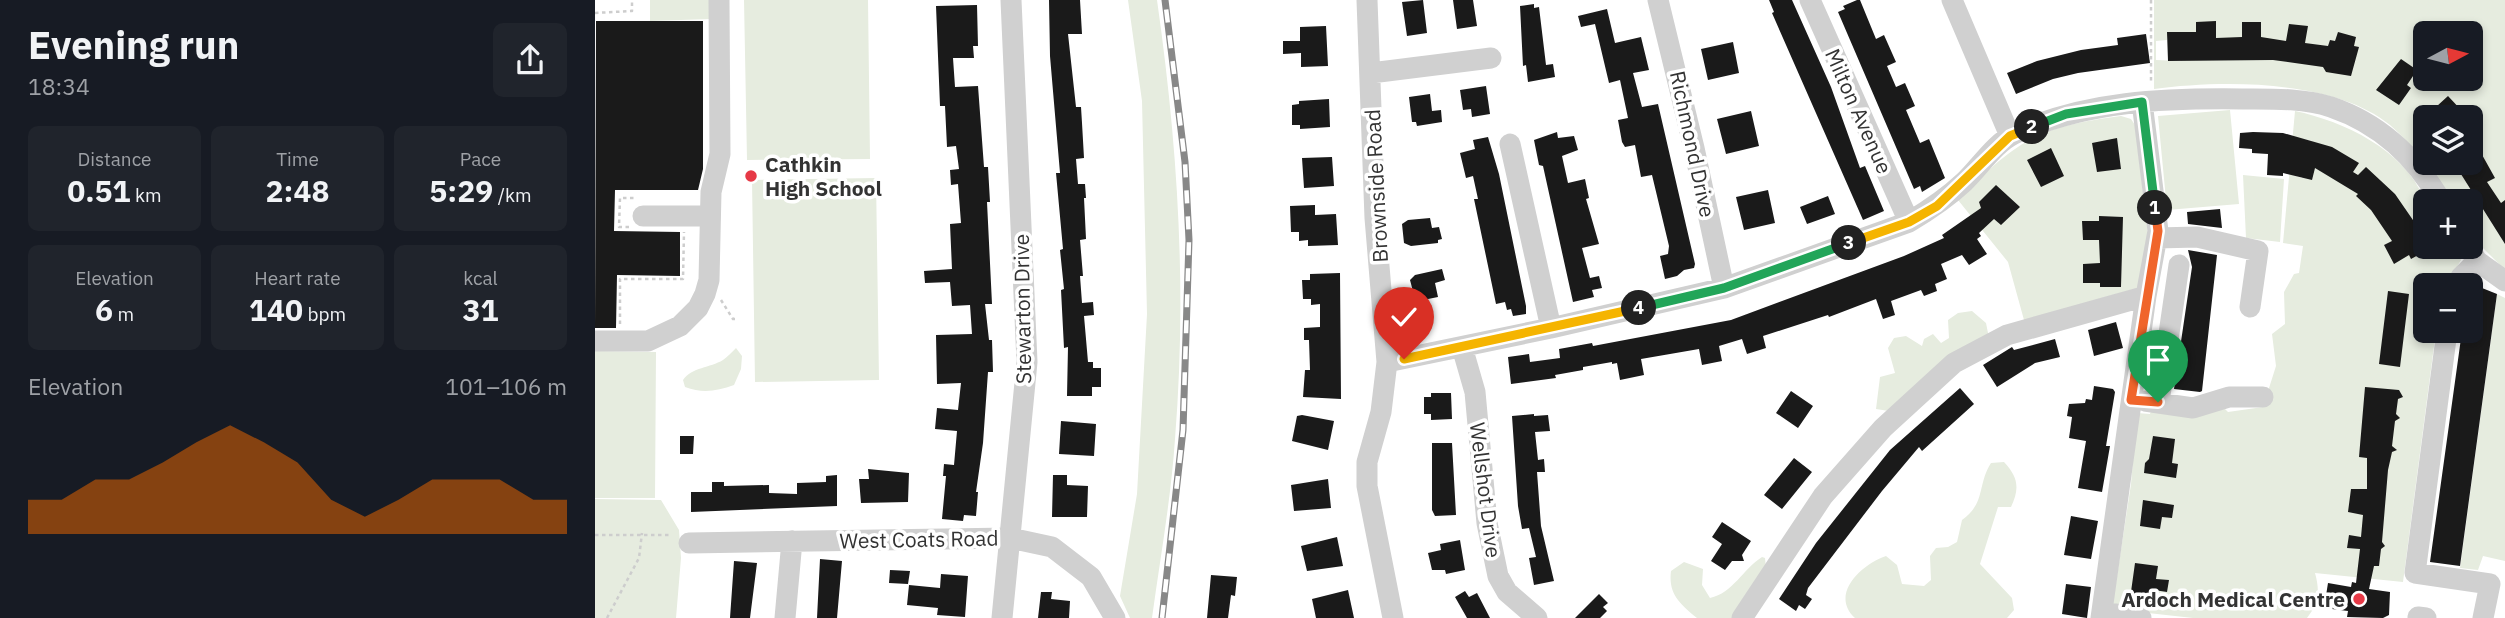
<!DOCTYPE html>
<meta charset="utf-8">
<style>
body{margin:0;font-family:"IBM Plex Sans",sans-serif;background:#20242c;color:#f1f3f6;height:100vh;display:flex;flex-direction:column;font-size:26px;white-space:nowrap}
*{box-sizing:border-box;margin:0}
p{font-size:23px;color:#9ea1a6}
.icon{flex:none;width:38px;height:38px;fill:none;stroke:currentColor;stroke-width:2;stroke-linecap:round;stroke-linejoin:round}
.map{position:relative;flex:1;overflow:hidden}
.details{display:flex;flex-direction:column;background:#171b24;width:595px}
.details>*{flex:none}
.needle{width:46px;rotate:83deg}
.tools{position:absolute;left:1818px;top:21px;display:grid;gap:14px}
.tools a{display:grid;place-items:center;width:70px;height:70px;border-radius:10px;background:#171b24;box-shadow:0 4px 10px #0003;font-size:35px}
.pin{position:absolute;display:grid;place-items:center;width:60px;height:60px;color:#fff;margin:-72px -30px;border-radius:50% 50% 50% 0;rotate:-45deg;box-shadow:0 0 7px #0007}
.pin .icon{rotate:45deg}
.km{position:absolute;width:35px;height:35px;margin:-18px;border-radius:50%;background:#222;color:#fff;font-size:19px;line-height:35px;text-align:center}
.round{display:grid;place-items:center;flex:none;width:74px;height:74px;border-radius:10px;background:#20242c}
.overview{display:flex;align-items:center;justify-content:space-between;height:119px;padding:0 28px}
h1{font-size:38px;font-weight:700;line-height:52px}
.metrics{display:grid;grid-template-columns:repeat(3,1fr);gap:10px;height:119px;padding:7px 28px}
.metrics div{display:grid;align-content:center;border-radius:10px;background:#20242c;text-align:center}
.metrics b{font-size:30px;font-weight:700}
.metrics small{font-size:19px;font-weight:400}
.metrics p{font-size:19px}
.chart{height:196px;padding:14px 28px}
.chart p{display:flex;justify-content:space-between}
.chart svg{width:100%;height:126px;margin-top:7px;fill:#b45309;opacity:.7}
main{display:flex;flex:1;min-height:0}
.map>svg:first-child{display:block}
.green{fill:#e6ecdf;fill-rule:evenodd}
.building{fill:#1a1a1a}
.lines{fill:none;stroke-linecap:round;stroke-linejoin:round}
.path{stroke:#cdcdcd;stroke-width:2.5;stroke-dasharray:3.5 3.5;stroke-linecap:butt}
.minor{stroke:#d0d0d0;stroke-width:21}
.rail-casing{stroke:#888;stroke-width:7}
.rail{stroke:#fff;stroke-width:4.5;stroke-dasharray:13;stroke-linecap:butt}
.split-1-casing{stroke:#fff;stroke-width:14}
.split-2-casing{stroke:#fff;stroke-width:14}
.split-3-casing{stroke:#fff;stroke-width:14}
.split-4-casing{stroke:#fff;stroke-width:14}
.split-5-casing{stroke:#fff;stroke-width:14}
.split-1{stroke:#f0652b;stroke-width:9}
.split-2{stroke:#22a559;stroke-width:9}
.split-3{stroke:#f5b400;stroke-width:9}
.split-4{stroke:#22a559;stroke-width:9}
.split-5{stroke:#f5b400;stroke-width:9}
.poi-dot{fill:#e63946;stroke:#fff;stroke-width:2.5}
.labels{text-anchor:middle;dominant-baseline:central;stroke-width:7;stroke-linejoin:round;paint-order:stroke}
.street-label{font-size:21px;fill:#333;stroke:#fff}
.poi-label{font-size:21px;font-weight:bold;fill:#333;stroke:#fff;text-anchor:start}
</style>
<main>
<section class="details">
<div class="overview"><div><h1>Evening run</h1><p>18:34</p></div><a class="round"><svg class="icon" aria-label="share" viewBox="0 0 24 24"><path d="M12 15V3M7 8l5-5 5 5M5 13v7h14v-7"/></svg></a></div>
<div class="metrics">
<div><p>Distance</p><b>0.51<small> km</small></b></div>
<div><p>Time</p><b>2:48</b></div>
<div><p>Pace</p><b>5:29<small> /km</small></b></div>
</div>
<div class="metrics">
<div><p>Elevation</p><b>6<small> m</small></b></div>
<div><p>Heart rate</p><b>140<small> bpm</small></b></div>
<div><p>kcal</p><b>31</b></div>
</div>
<div class="chart"><p><span>Elevation</span>101–106 m</p>
<svg viewBox="0 0 160 44" preserveAspectRatio="none"><path d="M0 44V32L10 32L20 25L30 25L40 19L50 12L60 6L70 12L80 19L90 32L100 38L110 32L120 25L130 25L140 25L150 32L160 32V44z"/></svg>
</div>
</section>
<div class="map">
<svg width="1910" height="618" viewBox="0 0 1910 618">
<rect width="100%" height="100%" fill="#fff"/>
<path class="green" d="M 55,0 L 116,0 L 116,19 L 55,21 Z
M 149,0 L 273,0 L 275,159 L 152,160 Z
M 533,0 L 562,0 C 583,148 592,290 580,439 C 576,499 565,559 557,618 L 535,618 L 525,596 L 542,494 L 552,314 L 547,101 Z
M 1559,0 L 1910,0 L 1910,270 L 1876,236 L 1876,201 L 1856,201 C 1837,175 1820,146 1795,125 C 1739,79 1628,80 1559,89 ZM 1573,32 L 1582,32 L 1586,61 L 1561,60 L 1561,41 L 1572,40 ZM 1830,33 L 1876,33 L 1876,79 L 1830,79 ZM 1830,117 L 1876,117 L 1876,163 L 1830,163 Z
M 1635,110 L 1644,204 L 1572,210 L 1563,116 Z
M 1700,111 C 1748,121 1810,150 1829,199 C 1834,211 1830,233 1830,247 L 1857,247 L 1866,260 L 1851,285 L 1830,285 L 1830,331 L 1841,331 L 1808,582 L 1720,573 C 1725,591 1724,603 1712,618 L 1598,618 L 1517,609 L 1536,484 L 1542,413 L 1555,414 L 1557,407 L 1625,404 L 1633,412 L 1668,407 L 1681,366 L 1677,334 L 1690,324 L 1689,292 L 1699,274 L 1704,273 L 1708,246 L 1688,243 ZM 1703,138 L 1717,141 L 1707,178 L 1698,175 Z
M 1526,116 L 1536,119 L 1540,125 L 1553,234 L 1543,288 L 1429,320 L 1413,262 L 1363,200 C 1422,140 1442,127 1526,116 Z
M 1648,175 L 1689,179 L 1685,242 L 1651,238 Z
M 281,178 L 284,380 L 160,382 L 157,180 Z
M 1902,294 L 1910,298 L 1910,561 L 1888,556 L 1883,570 L 1865,568 Z
M 1377,311 L 1391,323 L 1394,338 L 1294,411 L 1281,409 L 1285,377 L 1300,373 L 1293,348 L 1299,338 L 1311,336 L 1327,346 L 1329,339 L 1338,334 L 1346,343 L 1354,338 L 1353,320 L 1363,313 Z
M 141,348 L 147,356 L 146,369 L 139,385 C 122,391 108,394 90,387 L 88,380 C 97,367 115,368 128,360 C 132,357 137,352 141,348 Z
M 0,351 L 61,352 L 60,498 L 0,498 Z
M 1409,462 C 1423,477 1425,488 1416,507 L 1403,507 L 1385,564 L 1417,598 L 1419,610 L 1412,618 L 1260,618 C 1234,594 1267,564 1291,556 L 1302,565 L 1307,584 L 1329,586 L 1336,580 L 1335,556 L 1341,548 L 1353,547 L 1362,542 L 1367,520 C 1391,503 1382,485 1396,463 Z
M 0,499 L 66,500 L 84,530 L 86,558 L 81,618 L 0,618 Z
M 1167,557 L 1170,558 L 1171,568 L 1137,618 L 1102,618 C 1085,604 1073,594 1076,571 L 1089,562 L 1108,569 L 1107,585 L 1115,598 C 1138,593 1148,569 1167,557 Z"/>
<path class="building" d="M 454,0 L 485,0 L 487,34 L 473,34 L 481,107 L 486,107 L 487,123 L 489,158 L 481,159 L 483,184 L 490,184 L 491,198 L 489,198 L 491,239 L 485,240 L 488,276 L 485,276 L 487,303 L 498,302 L 499,315 L 489,316 L 493,362 L 498,362 L 498,368 L 506,368 L 506,387 L 497,387 L 497,396 L 472,396 L 473,347 L 469,348 L 466,290 L 469,289 L 465,250 L 468,249 L 461,173 L 465,173 L 455,56 Z
M 828,0 L 832,33 L 812,36 L 807,2 Z
M 858,0 L 878,0 L 882,26 L 862,29 Z
M 1174,0 L 1197,0 L 1236,87 L 1265,168 L 1270,166 L 1289,211 L 1268,220 L 1177,13 L 1179,12 Z
M 1262,0 L 1265,0 L 1281,39 L 1289,35 L 1301,62 L 1292,66 L 1301,87 L 1310,83 L 1320,106 L 1311,110 L 1325,143 L 1334,139 L 1350,178 L 1327,192 L 1325,186 L 1319,189 L 1243,12 L 1250,9 L 1248,6 Z
M 939,4 L 939,8 L 944,7 L 951,65 L 958,64 L 960,77 L 933,82 L 931,65 L 928,66 L 925,6 Z
M 382,5 L 383,46 L 378,46 L 379,58 L 358,58 L 360,87 L 383,86 L 389,167 L 393,167 L 395,202 L 392,202 L 397,304 L 390,304 L 394,340 L 397,340 L 398,372 L 393,372 L 388,443 L 381,492 L 383,492 L 381,516 L 369,515 L 368,521 L 347,519 L 351,476 L 348,476 L 349,464 L 359,465 L 362,431 L 340,429 L 342,408 L 363,410 L 366,383 L 342,384 L 341,335 L 377,334 L 375,305 L 357,306 L 355,282 L 330,283 L 329,271 L 357,269 L 355,224 L 366,223 L 363,184 L 356,185 L 355,170 L 364,169 L 361,146 L 352,147 L 350,106 L 345,106 L 341,6 Z
M 1012,9 L 1020,43 L 1046,37 L 1054,70 L 1038,73 L 1047,107 L 1063,104 L 1100,264 L 1099,268 L 1089,270 L 1082,276 L 1070,279 L 1065,256 L 1073,254 L 1074,246 L 1057,175 L 1046,177 L 1040,145 L 1030,147 L 1027,142 L 1023,120 L 1033,118 L 1025,80 L 1014,83 L 1000,24 L 986,27 L 983,16 Z
M 1,21 L 108,21 L 108,169 L 103,190 L 20,190 L 19,231 L 85,232 L 85,276 L 22,275 L 21,328 L 0,328 Z
M 1621,21 L 1621,38 L 1647,37 L 1647,22 L 1666,22 L 1666,37 L 1691,41 L 1694,24 L 1713,26 L 1710,43 L 1733,46 L 1735,40 L 1740,41 L 1743,32 L 1761,37 L 1759,46 L 1764,47 L 1756,76 L 1731,72 L 1728,67 L 1678,60 L 1573,61 L 1572,32 L 1601,32 L 1601,22 Z
M 731,26 L 733,66 L 706,67 L 706,53 L 688,54 L 688,41 L 705,41 L 705,27 Z
M 1551,34 L 1555,63 L 1483,73 L 1458,79 L 1421,94 L 1412,73 L 1442,61 L 1486,50 L 1523,45 L 1522,38 Z
M 1138,42 L 1144,73 L 1113,80 L 1106,49 Z
M 1806,59 L 1822,70 L 1812,85 L 1816,88 L 1804,105 L 1781,90 Z
M 891,86 L 895,114 L 877,117 L 876,109 L 868,110 L 865,90 Z
M 835,94 L 837,111 L 846,110 L 847,122 L 822,126 L 821,122 L 817,122 L 814,97 Z
M 1853,96 L 1867,111 L 1860,117 L 1830,117 Z
M 734,99 L 735,127 L 705,129 L 705,125 L 697,125 L 697,105 L 704,104 L 704,101 Z
M 1156,111 L 1164,146 L 1131,154 L 1122,119 Z
M 962,132 L 963,138 L 979,136 L 983,150 L 967,156 L 973,183 L 990,179 L 994,198 L 991,199 L 1004,244 L 987,248 L 995,278 L 1004,276 L 1007,288 L 997,290 L 999,297 L 978,302 L 948,166 L 944,165 L 939,140 Z
M 1658,132 L 1688,133 L 1737,147 L 1764,163 L 1758,172 L 1763,175 L 1771,167 L 1800,194 L 1820,223 L 1830,247 L 1834,249 L 1816,259 L 1814,255 L 1799,264 L 1789,245 L 1797,241 L 1776,210 L 1761,196 L 1763,194 L 1720,168 L 1717,180 L 1688,173 L 1688,176 L 1672,175 L 1673,154 L 1657,153 L 1657,149 L 1644,148 L 1645,133 Z
M 1876,135 L 1900,178 L 1892,182 L 1906,203 L 1910,200 L 1910,244 L 1859,163 L 1876,163 Z
M 893,137 L 904,174 L 931,306 L 931,314 L 918,316 L 916,309 L 912,310 L 910,302 L 901,304 L 879,199 L 883,199 L 878,176 L 871,178 L 865,153 L 880,149 L 878,140 Z
M 1522,138 L 1526,169 L 1502,172 L 1497,143 Z
M 1456,148 L 1469,176 L 1446,187 L 1432,160 Z
M 737,157 L 739,186 L 709,188 L 707,158 Z
M 1401,185 L 1425,207 L 1406,225 L 1399,219 L 1384,233 L 1386,236 L 1382,239 L 1392,254 L 1374,265 L 1367,255 L 1346,264 L 1352,279 L 1340,284 L 1342,291 L 1329,296 L 1326,290 L 1296,301 L 1300,315 L 1288,319 L 1281,299 L 1234,317 L 1233,315 L 1168,336 L 1171,348 L 1152,354 L 1147,339 L 1124,346 L 1127,361 L 1107,365 L 1104,349 L 1046,359 L 1049,375 L 1025,380 L 1022,363 L 1017,364 L 1017,362 L 988,367 L 988,370 L 960,375 L 961,378 L 916,384 L 913,357 L 934,354 L 935,362 L 965,358 L 964,349 L 997,343 L 998,346 L 1136,320 L 1309,256 L 1349,238 L 1347,235 L 1386,208 L 1384,202 Z
M 1173,190 L 1180,223 L 1149,230 L 1141,197 Z
M 1233,196 L 1240,214 L 1212,224 L 1205,207 Z
M 720,205 L 720,215 L 741,214 L 743,245 L 713,246 L 713,240 L 704,241 L 704,232 L 696,232 L 695,206 Z
M 1625,209 L 1627,228 L 1593,224 L 1592,212 Z
M 1504,216 L 1528,217 L 1526,287 L 1505,287 L 1505,283 L 1488,283 L 1488,264 L 1505,263 L 1504,240 L 1488,240 L 1487,221 L 1504,221 Z
M 835,218 L 837,228 L 844,227 L 847,239 L 843,240 L 843,243 L 816,246 L 809,243 L 807,224 L 813,220 Z
M 1593,250 L 1622,255 L 1607,391 L 1605,392 L 1579,389 L 1597,267 Z
M 847,269 L 850,280 L 840,283 L 843,297 L 823,301 L 820,299 L 815,280 L 820,275 Z
M 745,273 L 746,399 L 708,397 L 710,370 L 715,370 L 714,340 L 709,340 L 709,328 L 725,327 L 725,304 L 716,305 L 716,299 L 708,299 L 707,280 L 715,280 L 715,274 Z
M 1877,284 L 1902,294 L 1865,566 L 1835,562 L 1867,331 L 1876,331 Z
M 1793,291 L 1814,294 L 1805,367 L 1784,364 Z
M 1521,322 L 1528,348 L 1499,356 L 1493,330 Z
M 1460,339 L 1465,357 L 1440,363 L 1402,387 L 1388,365 L 1417,347 L 1419,350 Z
M 1499,386 L 1518,389 L 1520,392 L 1511,446 L 1515,446 L 1507,492 L 1483,488 L 1491,441 L 1474,438 L 1477,417 L 1472,416 L 1474,404 L 1490,403 L 1491,399 L 1497,400 Z
M 1770,387 L 1804,390 L 1808,397 L 1803,399 L 1801,414 L 1805,418 L 1800,421 L 1797,446 L 1802,450 L 1797,452 L 1793,470 L 1787,542 L 1790,546 L 1786,549 L 1784,566 L 1779,566 L 1774,589 L 1795,592 L 1794,615 L 1788,618 L 1752,617 L 1753,611 L 1729,608 L 1733,583 L 1756,587 L 1757,582 L 1761,583 L 1765,549 L 1752,548 L 1754,535 L 1766,537 L 1768,515 L 1753,512 L 1756,489 L 1772,489 L 1772,458 L 1764,457 Z
M 1365,388 L 1379,404 L 1327,451 L 1324,447 L 1287,491 L 1213,588 L 1211,595 L 1217,599 L 1210,609 L 1204,605 L 1201,611 L 1184,599 L 1221,543 L 1295,450 Z
M 1196,391 L 1218,406 L 1203,428 L 1181,413 Z
M 836,393 L 856,393 L 857,419 L 836,420 L 836,414 L 829,414 L 829,397 L 836,397 Z
M 939,414 L 939,416 L 953,415 L 955,431 L 940,432 L 943,460 L 949,459 L 950,472 L 942,472 L 946,526 L 959,581 L 939,585 L 934,558 L 941,557 L 934,528 L 927,529 L 923,506 L 917,416 Z
M 707,415 L 739,421 L 733,450 L 697,441 L 702,416 Z
M 466,421 L 501,424 L 499,456 L 464,454 Z
M 85,436 L 99,436 L 98,454 L 85,454 Z
M 1558,436 L 1580,439 L 1577,463 L 1583,464 L 1581,478 L 1549,473 L 1550,463 L 1554,459 Z
M 837,443 L 857,443 L 861,515 L 840,516 L 837,510 Z
M 1199,458 L 1217,472 L 1187,509 L 1169,495 Z
M 273,469 L 314,473 L 313,502 L 266,503 L 264,479 L 274,479 Z
M 242,475 L 242,506 L 96,512 L 96,492 L 117,492 L 117,482 L 129,482 L 129,486 L 174,485 L 174,493 L 202,494 L 202,483 L 231,482 L 231,476 Z
M 458,475 L 472,475 L 472,485 L 493,486 L 492,517 L 457,517 Z
M 733,479 L 736,508 L 699,511 L 696,485 Z
M 1548,500 L 1579,505 L 1577,518 L 1567,517 L 1565,529 L 1545,526 Z
M 1476,516 L 1503,521 L 1496,559 L 1469,555 Z
M 1127,522 L 1156,541 L 1147,555 L 1149,561 L 1137,561 L 1130,570 L 1116,561 L 1127,544 L 1117,537 Z
M 742,537 L 748,566 L 712,571 L 706,546 Z
M 865,540 L 870,570 L 851,574 L 850,570 L 837,570 L 833,553 L 846,550 L 845,544 Z
M 225,559 L 247,561 L 242,618 L 222,618 Z
M 139,561 L 162,563 L 155,618 L 135,618 Z
M 1540,563 L 1563,566 L 1561,579 L 1574,580 L 1572,592 L 1559,590 L 1558,602 L 1535,599 Z
M 295,570 L 315,571 L 313,584 L 294,583 Z
M 346,574 L 373,576 L 370,617 L 342,615 L 343,608 L 312,605 L 314,585 L 345,588 Z
M 616,575 L 642,577 L 640,596 L 636,595 L 633,618 L 612,618 Z
M 1471,584 L 1496,587 L 1492,618 L 1467,614 Z
M 753,590 L 759,618 L 721,618 L 717,599 Z
M 870,591 L 874,597 L 882,593 L 895,618 L 872,618 L 860,597 Z
M 446,592 L 457,592 L 456,599 L 475,601 L 474,618 L 443,618 Z
M 1004,594 L 1013,603 L 1008,607 L 1012,611 L 1005,618 L 980,618 Z"/>
<g class="lines">
<path class="path" d="M 1556,0 L 1556,84
M 0,13 L 37,11 L 37,0
M 34,227 L 24,227 L 25,198 L 42,198
M 126,300 L 138,319 L 143,319
M 25,324 L 25,279 L 88,279 L 89,232
M 0,535 L 77,535
M 12,618 L 44,558 L 47,533"/>
<path class="minor" d="M 772,0 L 780,218 L 792,362 L 786,412 L 772,462 L 772,486 L 798,618
M 1063,0 L 1099,148 L 1129,288
M 1215,0 L 1314,222
M 1357,0 L 1415,136
M 776,73 L 896,58
M 915,144 L 956,328
M 48,216 L 115,216
M 1562,238 L 1602,237 L 1663,251 L 1655,307
M 1873,247 L 1882,261 L 1910,281
M 1862,285 L 1866,277 L 1882,261
M 1852,331 L 1820,573 L 1895,584 L 1888,618
M 0,341 L 53,341 L 85,326 L 103,308 L 110,294 L 114,280 L 116,192 L 125,154 L 124,0
M 867,347 L 880,392 L 892,523 L 903,576 L 912,592 L 942,618
M 792,362 L 956,328 L 1129,288 L 1314,222 C 1334,210 1352,198 1369,182 C 1384,168 1400,143 1419,134 C 1490,101 1570,98 1647,99 C 1676,99 1709,98 1736,107 C 1786,124 1820,157 1846,201
M 1550,401 L 1598,408 L 1634,397 L 1668,397
M 1564,402 L 1584,265
M 94,543 L 415,538 L 457,547 L 496,577 L 520,618
M 1507,612 L 1546,618
M 1823,617 L 1831,618
M 190,618 L 197,541
M 407,618 L 432,362 L 416,0
M 1147,618 L 1228,496 L 1288,428 L 1359,363 L 1412,335 L 1551,296
M 1506,618 L 1551,296 L 1563,231 L 1547,102"/>
<defs>
<path id="rail" d="M 567,618 L 588,430 L 594,240 L 590,162 L 570,0"/>
</defs>
<use href="#rail" class="rail-casing"/>
<use href="#rail" class="rail"/>
</g>
<g class="lines">
<defs>
<path id="split-1" d="M 1560,208 L 1563,231 L 1536,400 L 1563,402"/>
<path id="split-2" d="M 1437,127 L 1471,114 L 1547,102 L 1560,208"/>
<path id="split-3" d="M 1254,243 L 1314,222 L 1342,206 L 1415,136 L 1437,127"/>
<path id="split-4" d="M 1044,308 L 1129,288 L 1254,243"/>
<path id="split-5" d="M 809,359 L 1044,308"/>
</defs>
<use href="#split-1" class="split-1-casing"/>
<use href="#split-2" class="split-2-casing"/>
<use href="#split-3" class="split-3-casing"/>
<use href="#split-4" class="split-4-casing"/>
<use href="#split-5" class="split-5-casing"/>
<use href="#split-1" class="split-1"/>
<use href="#split-2" class="split-2"/>
<use href="#split-3" class="split-3"/>
<use href="#split-4" class="split-4"/>
<use href="#split-5" class="split-5"/>
</g>
<g class="poi-dot">
<circle cx="156" cy="176" r="7"/>
<circle cx="1764" cy="599" r="7"/>
</g>
<g class="labels">
<g class="street-label">
<text transform="translate(1264 111) rotate(66)">Milton Avenue</text>
<text transform="translate(1098 144) rotate(78)">Richmond Drive</text>
<text transform="translate(781 186) rotate(-93)">Brownside Road</text>
<text transform="translate(427 309) rotate(-91)">Stewarton Drive</text>
<text transform="translate(891 490) rotate(83)">Wellshot Drive</text>
<text transform="translate(324 539) rotate(-1)">West Coats Road</text>
</g>
<g class="poi-label">
<text x="170" y="164">Cathkin<tspan x="170" dy="24">High School</tspan></text>
<text x="1750" y="599" text-anchor="end">Ardoch Medical Centre</text>
</g>
</g>
</svg>
<div class="tools">
<a><svg class="needle" viewBox="-14 -14 28 28"><path d="M0-13l5 13h-10z" fill="#e53935"/><path d="M0 13l5-13h-10z" fill="#9ea1a6"/></svg></a>
<a><svg class="icon" aria-label="layers" viewBox="0 0 24 24"><path d="M12 4l9 5-9 5-9-5zM3 14l9 5 9-5"/></svg></a>
<a>+</a>
<a>−</a>
</div>
<div class="pin" style="left:1563px;top:402px;background:#1e9e55"><svg class="icon" aria-label="arrive" viewBox="0 0 24 24"><path d="M6 21V4h12l-3 4 3 4H6"/></svg></div>
<div class="pin" style="left:809px;top:359px;background:#d93025"><svg class="icon" aria-label="check" viewBox="0 0 24 24"><path d="M5 12l5 5 9-10"/></svg></div>
<b class="km" style="left:1560px;top:208px">1</b>
<b class="km" style="left:1437px;top:127px">2</b>
<b class="km" style="left:1254px;top:243px">3</b>
<b class="km" style="left:1044px;top:308px">4</b>
</div>
</main>
